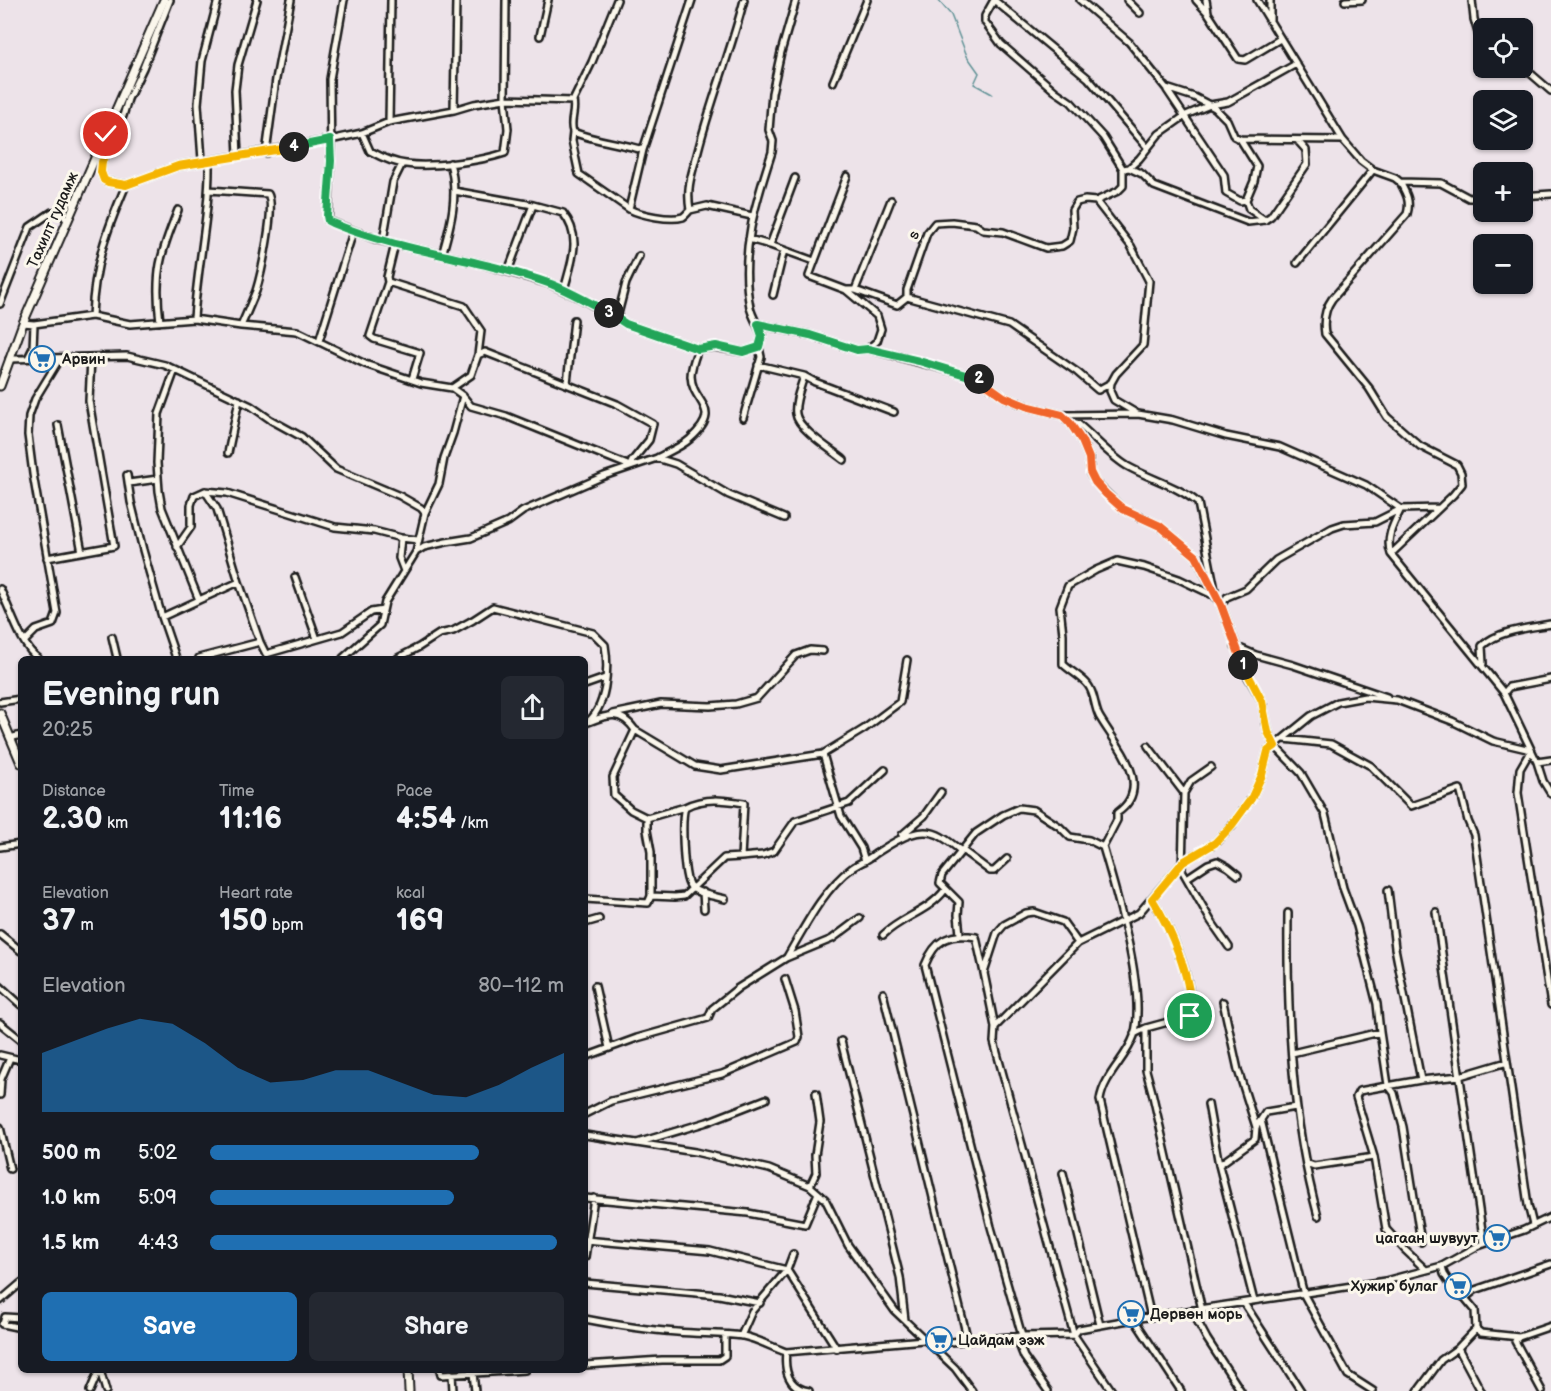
<!DOCTYPE html>
<meta charset="utf-8">
<style>
body{margin:0;font-family:"Balsamiq Sans",sans-serif;background:#242831;color:#f1f3f6;height:100vh;display:flex;flex-direction:column;font-size:22px;white-space:nowrap}
*{box-sizing:border-box;margin:0}
p{font-size:20px;color:#9ea1a6}
.icon{flex:none;width:33px;height:33px;fill:none;stroke:currentColor;stroke-width:2;stroke-linecap:round;stroke-linejoin:round}
.map{position:relative;flex:1;overflow:hidden}
.drawer{position:absolute;left:18px;top:656px;width:570px;height:717px;display:flex;flex-direction:column;background:#171b24;border-radius:9px;box-shadow:0 2px 4px #0004}
.drawer>*{flex:none}
.tools{position:absolute;left:1473px;top:18px;display:grid;gap:12px}
.tools a{display:grid;place-items:center;width:60px;height:60px;border-radius:9px;background:#171b24;box-shadow:0 2px 4px #0004;font-size:30px}
.pin{position:absolute;display:grid;place-items:center;width:51px;height:51px;color:#fff;margin:-26px;border:3px solid #fff;border-radius:50%;box-shadow:0 2px 6px #0007}
.km{position:absolute;width:30px;height:30px;margin:-15px;border-radius:50%;background:#222;color:#fff;font-size:16px;line-height:30px;text-align:center}
.round{display:grid;place-items:center;flex:none;width:63px;height:63px;border-radius:9px;background:#242831}
.headline{display:flex;align-items:center;justify-content:space-between;height:102px;padding:0 24px}
h1{font-size:33px;font-weight:700;line-height:45px}
.stats{display:grid;grid-template-columns:repeat(3,1fr);gap:9px;height:102px;padding:6px 24px}
.stats div{display:grid;align-content:center}
.stats b{font-size:30px;font-weight:700}
.stats small{font-size:16px;font-weight:400}
.stats p{font-size:16px}
.chart{height:168px;padding:12px 24px}
.chart p{display:flex;justify-content:space-between}
.chart svg{width:100%;height:108px;margin-top:6px;fill:#1f6fb2;opacity:.7}
.cta{display:flex;gap:12px;margin-top:auto;padding:12px 24px}
.cta a{flex:1;height:69px;border-radius:9px;background:#1f6fb2;color:#fff;font-size:24px;font-weight:700;line-height:69px;text-align:center}
.cta a+a{background:#242831;color:#f1f3f6}
ul{padding:0 24px;list-style:none;font-size:20px}
li{display:grid;grid-template-columns:96px 72px 1fr;align-items:center;height:45px}
li i{height:15px;border-radius:8px;background:#1f6fb2}
.map>svg:first-child{display:block}
.lines{fill:none;stroke-linecap:round;stroke-linejoin:round}
.stream{stroke:#619296;stroke-width:1.5}
.minor-casing{stroke:#1c1c1c;stroke-width:10}
.major-casing{stroke:#1c1c1c;stroke-width:11}
.minor{stroke:#fbf7ec;stroke-width:5}
.major{stroke:#fbf7ec;stroke-width:7}
.split-1-casing{stroke:#fff;stroke-width:12}
.split-2-casing{stroke:#fff;stroke-width:12}
.split-3-casing{stroke:#fff;stroke-width:12}
.split-4-casing{stroke:#fff;stroke-width:12}
.split-5-casing{stroke:#fff;stroke-width:12}
.split-1{stroke:#f5b400;stroke-width:8}
.split-2{stroke:#f0652b;stroke-width:8}
.split-3{stroke:#22a559;stroke-width:8}
.split-4{stroke:#22a559;stroke-width:8}
.split-5{stroke:#f5b400;stroke-width:8}
.labels{text-anchor:middle;dominant-baseline:central;stroke-width:6;stroke-linejoin:round;paint-order:stroke}
.street-label{font-size:15px;fill:#1c1c1c;stroke:#fbf7ec}
.poi-label{font-size:15px;font-weight:bold;fill:#1c1c1c;stroke:#fbf7ec;text-anchor:start}
</style>
<div class="map">
<svg width="1551" height="1391" viewBox="0 0 1551 1391">
<rect width="100%" height="100%" fill="#ede3e9"/>
<filter id="ink" filterUnits="userSpaceOnUse"><feTurbulence type="fractalNoise" baseFrequency=".0167" numOctaves="2"/><feDisplacementMap in="SourceGraphic" scale="12" xChannelSelector="R" yChannelSelector="G"/><feConvolveMatrix kernelMatrix="1 2 1 2 8 2 1 2 1" color-interpolation-filters="sRGB"/></filter>
<g filter="url(#ink)">
<g class="lines">
<path class="stream" d="M 938,0 L 951,15 L 967,56 L 979,73 L 974,84 L 992,94"/>
<defs>
<path id="minor" d="M 170,0 L 143,68 L 128,99 L 123,116 L 102,162 L 101,172 L 104,180 L 109,182 L 126,185 L 178,166 L 330,140 L 362,133 L 389,122 L 454,110 L 474,104 L 505,99 L 573,101 L 592,62 L 617,0
M 344,0 L 330,79 L 331,161 L 328,221 L 378,240 L 482,264 L 550,284 L 580,298 L 626,324 L 698,349 L 715,347 L 743,352 L 759,347 L 762,336 C 759,326 752,317 750,307 C 739,254 756,201 772,152 L 773,141 L 769,130 L 772,93 L 781,52 L 796,0
M 744,0 C 731,51 711,100 698,151 C 692,174 686,186 690,210 L 707,206 L 752,216
M 994,0 L 985,16 L 985,22 L 1001,44 L 1055,91 L 1071,102 L 1103,137 L 1123,169 L 1129,168 L 1139,159 L 1159,134 L 1186,115 L 1210,105 L 1228,102 L 1296,64
M 994,0 L 1088,78 L 1147,147
M 1080,0 L 1129,42 L 1166,88 L 1194,97 L 1215,108 L 1227,120 L 1234,136 L 1240,139 L 1343,140 L 1361,161 L 1373,170 L 1395,178 L 1400,182 L 1441,183 L 1469,198 L 1484,198
M 1127,0 L 1140,13
M 1196,0 L 1208,13 L 1238,59 L 1245,60 L 1280,39
M 1206,0 L 1208,12
M 1257,0 L 1343,140
M 1472,0 L 1474,19 L 1481,43 L 1484,44
M 1345,1 L 1362,0
M 1270,22 L 1270,0
M 540,36 L 548,0
M 1522,66 L 1551,91
M 833,82 L 867,0
M 1167,90 L 1224,175 L 1226,193 L 1240,201 L 1246,200
M 573,101 C 576,112 569,121 573,132 C 595,141 620,143 643,150 L 692,0
M 454,110 L 456,0
M 389,122 L 391,0
M 573,132 L 572,141 L 579,174 L 629,209
M 362,133 L 370,151 C 381,157 393,163 406,164 C 431,168 481,161 505,153 L 508,129 L 505,99 L 506,0
M 1240,139 L 1257,166 L 1254,181 L 1246,200 L 1249,209 L 1265,220
M 643,150 L 629,209 C 641,215 670,221 683,217 C 686,215 688,212 690,210
M 266,153 L 276,79 L 291,0
M 238,156 L 235,90 L 238,65 L 257,0
M 202,160 L 198,104 L 202,61 L 218,0
M 1129,168 L 1142,174 L 1154,186 L 1248,222 L 1265,220 L 1271,216 L 1307,164 L 1306,150 L 1297,140
M 209,190 L 268,194 C 276,207 261,275 256,291 C 251,303 246,315 241,326
M 454,191 L 533,205 L 508,271
M 1522,196 L 1551,194
M 1096,201 L 1131,246 L 1149,281 L 1143,345 L 1116,374 L 1111,383 L 1110,391 L 1114,400 L 1136,413
M 533,205 L 563,213 C 583,237 571,263 564,290
M 749,239 L 770,245 L 795,178
M 383,241 L 393,182 L 402,164
M 395,244 L 387,277 L 388,282 L 464,306 L 481,331 L 478,355
M 770,245 L 814,261
M 442,255 C 451,224 459,195 450,163
M 1297,263 L 1373,170
M 388,282 L 370,336 L 374,339 L 420,353 L 412,379
M 847,290 L 855,290 L 897,305 L 907,297 L 1009,325 L 1077,372 L 1098,390 L 1111,383
M 855,290 L 891,200
M 773,295 L 784,250
M 907,297 L 907,290 L 927,233 L 935,223 L 952,222 L 976,225 L 983,230 L 1003,232 L 1046,248 L 1062,246 L 1070,241 L 1073,228 L 1072,210 L 1077,202 L 1085,200 L 1096,201 L 1118,191 L 1123,186 L 1123,169
M 0,304 L 30,227 L 52,212 L 61,213 L 67,220
M 92,316 C 94,265 106,232 126,185
M 617,318 L 626,283 L 639,256
M 194,319 C 197,266 210,214 209,161
M 160,322 C 154,274 160,254 178,210
M 23,323 L 34,324 L 92,316 L 130,324 L 194,319 L 241,326 L 297,331 L 365,364 L 421,383 L 452,388 L 463,396 L 471,406 L 506,416 L 630,466 L 632,461 L 649,440 L 653,424 L 617,404 L 485,352 L 478,355 L 471,375 L 452,388
M 757,324 L 810,335 L 857,350 L 868,349 L 877,341 L 881,329 L 877,316 L 846,290 L 809,276 L 847,176
M 319,341 L 353,232
M 868,349 L 978,378 L 1004,397 L 1026,406 L 1062,415 L 1138,414 L 1173,420 L 1226,436 L 1280,447 L 1366,485 L 1401,509 L 1375,522 L 1344,524 L 1332,528 L 1276,560 L 1246,589 L 1227,597 L 1221,605 L 1248,677 L 1262,701 L 1268,732 L 1275,746 L 1301,773 L 1325,814 L 1343,888 L 1357,926 L 1377,1004 L 1380,1032
M 28,358 L 33,348 L 34,324
M 9,359 L 127,356 L 165,365 L 251,406 L 271,420 L 302,437 L 336,469 L 400,496 L 421,508 L 425,513 L 416,552 L 385,602 L 380,625 L 343,658
M 758,365 L 804,376 L 815,382 L 894,412
M 804,376 C 801,387 794,402 796,414 C 798,429 832,450 844,460
M 567,383 L 574,320
M 1062,415 L 1070,423 L 1082,441 L 1089,458 L 1090,473 L 1095,482 L 1123,509 L 1160,526 L 1196,556 L 1217,599
M 743,418 L 761,357 L 759,347
M 1070,423 L 1077,423 C 1094,437 1109,455 1127,466 C 1150,479 1178,486 1198,503 L 1215,590
M 58,425 L 82,552
M 228,453 L 239,400
M 657,458 C 668,452 681,447 690,439 C 725,408 692,404 691,376 C 691,367 695,357 698,349
M 127,475 L 131,502 L 143,550 L 162,617 L 176,658
M 129,483 L 158,479
M 205,491 L 217,509 L 239,582
M 1439,508 L 1401,509 C 1394,523 1385,538 1391,554 L 1504,693 L 1537,762 L 1543,781 L 1551,794
M 425,513 L 439,484 L 444,458 L 453,433 L 463,396
M 401,538 L 399,558 L 404,571
M 177,547 L 191,527 L 191,505 L 194,496 L 205,491 L 227,493 L 335,527 L 374,531 L 401,538 L 418,540
M 416,552 L 424,547 L 446,542 L 471,538 L 508,522 L 523,511 L 604,476 L 657,458 L 676,464 L 729,495 L 784,518
M 1391,554 L 1453,495 L 1462,484 L 1461,473 L 1457,465 L 1420,446 L 1387,417 L 1369,388 L 1325,334 C 1323,321 1324,310 1332,299 L 1407,214 C 1411,201 1406,193 1400,182
M 47,558 L 114,546 L 89,401 L 91,357
M 295,577 L 317,639
M 0,589 C 10,608 21,647 38,658
M 199,600 L 239,582 L 260,642
M 162,617 L 199,600 L 162,508 L 159,491 L 157,463 L 159,414 L 175,370
M 112,637 L 117,658
M 25,641 L 36,630 L 53,624 L 57,613 L 33,474 L 28,435 L 29,416 L 35,399 L 60,358
M 1235,646 L 1256,655 L 1293,665 L 1387,697
M 199,658 L 260,642 L 266,654 L 342,632 L 371,612 L 383,610
M 398,658 L 419,647 L 439,634 L 453,631 L 473,620 L 493,607 L 593,633 L 605,645 C 609,669 607,709 585,724
M 1483,664 L 1482,646 C 1499,630 1529,628 1551,624
M 585,685 L 605,678
M 1504,693 L 1509,687 L 1551,679
M 0,702 L 21,699
M 613,714 L 661,704 L 710,706 L 736,704 L 757,698 L 796,655 L 810,650 L 823,651
M 589,722 C 608,714 621,710 635,730 L 695,766 L 721,770 L 823,754
M 635,730 L 613,777 L 614,795 L 631,810 L 647,818
M 10,738 L 21,735
M 1284,739 L 1331,744 L 1371,766 L 1411,806 L 1460,789 L 1468,821 L 1474,835 L 1528,1205 L 1533,1225
M 1148,746 L 1184,793
M 1537,762 L 1551,760
M 1211,767 L 1191,781 L 1184,793 L 1182,870 L 1211,921 L 1229,947
M 902,835 L 924,816 L 941,792
M 0,847 L 21,844
M 962,850 L 990,871 L 994,871 L 1007,859
M 741,857 L 763,855 L 774,851 L 795,821 L 849,803 L 885,770
M 865,861 L 861,848 L 841,816 L 823,754 L 864,729 L 900,702 L 907,660
M 1187,878 L 1208,864 L 1217,861 L 1228,867 L 1238,875
M 1388,890 L 1395,948 L 1421,1080
M 703,892 L 704,909
M 651,896 L 651,852 L 647,830 L 647,818 L 685,807
M 585,899 L 648,903 L 651,896 L 675,897 L 684,896 L 724,858 L 741,857 L 744,803 C 724,800 704,797 685,807 C 681,819 683,877 690,886 C 697,894 715,896 725,899
M 1436,912 L 1484,1244
M 1288,913 C 1287,1015 1291,1118 1318,1216
M 585,923 L 599,919
M 0,934 L 21,951
M 960,934 L 958,915 L 959,902 L 940,883 L 942,875 L 976,833 L 1003,815 L 1019,808 L 1034,810 L 1060,827 L 1070,837 L 1089,840 L 1103,847
M 883,935 C 903,916 928,912 945,890
M 787,957 C 804,928 824,888 852,868 C 859,863 868,860 875,854 C 894,842 919,823 942,837 C 949,841 955,846 961,851
M 984,973 L 976,937 C 949,932 935,940 925,965 L 991,1227 L 1022,1336
M 0,986 L 21,1005
M 595,986 L 609,1048
M 883,993 L 968,1341
M 1223,1002 L 1238,1070 L 1256,1127
M 0,1023 L 21,1040
M 995,1027 L 984,973 L 997,933 L 1004,925 L 1026,913 L 1034,912 L 1063,922 L 1078,943
M 1146,1028 L 1146,1070 L 1152,1092 L 1202,1310
M 1134,1034 L 1146,1028 L 1190,1016 C 1195,983 1170,926 1152,899
M 841,1041 L 900,1277 L 905,1320
M 1292,1053 L 1380,1032 L 1388,1085 L 1394,1093 L 1403,1127 L 1421,1242
M 0,1055 L 21,1060
M 585,1057 L 637,1038 L 708,1018 L 712,1009 L 738,988 L 786,958 L 832,939 L 860,918
M 0,1095 L 1,1079 L 10,1058
M 1208,1104 L 1219,1165 L 1254,1301
M 585,1114 L 611,1101 L 722,1074 L 797,1042 L 799,1037 L 795,1011 L 785,979
M 1261,1120 L 1304,1295 L 1348,1375 L 1373,1391
M 0,1127 L 10,1169
M 585,1135 L 695,1152 L 769,1169 L 810,1186 L 825,1199 L 848,1245 L 895,1311 L 955,1368 L 972,1391
M 637,1143 L 707,1122 L 766,1099
M 1306,1163 L 1314,1166 L 1374,1157
M 1219,1165 L 1255,1139 L 1256,1127 L 1266,1112 L 1296,1107
M 1063,1173 L 1100,1325
M 810,1186 L 816,1173 L 815,1155 L 820,1122 L 816,1093
M 585,1198 L 748,1213 L 805,1224 L 818,1193
M 585,1240 L 710,1251 L 787,1270 L 837,1349
M 585,1257 L 594,1198
M 1442,1266 L 1444,1274 L 1457,1294 L 1465,1298 L 1475,1310 L 1476,1329 L 1481,1333 L 1519,1337 L 1551,1326
M 1426,1270 L 1405,1250 L 1386,1229 L 1374,1157 L 1356,1097 L 1359,1091 L 1421,1080 L 1460,1076 L 1507,1062
M 585,1283 L 719,1295 L 760,1303
M 1465,1298 L 1475,1290 L 1551,1264
M 0,1301 L 21,1283
M 1244,1303 L 1301,1391
M 1192,1311 L 1207,1339 L 1241,1391
M 1151,1317 L 1100,1100 C 1104,1075 1126,1059 1134,1036 C 1147,992 1116,892 1103,847 L 1117,820 L 1117,813 C 1156,786 1115,744 1099,716 C 1094,706 1095,694 1088,685 C 1082,677 1070,671 1063,664 L 1063,634 L 1060,607 L 1068,586 L 1096,570 L 1117,561 L 1144,567 L 1179,579 L 1217,597
M 585,1319 C 616,1325 646,1330 677,1332 C 699,1334 721,1333 743,1336 C 758,1339 771,1347 786,1352 L 924,1340 L 950,1342 L 1022,1336 L 1074,1335 L 1079,1329 L 1134,1319 L 1385,1281 L 1442,1266 L 1478,1246 L 1524,1230 L 1551,1217
M 1134,1319 L 1181,1391
M 2,1324 L 21,1328
M 3,1324 L 5,1317 L 21,1318
M 741,1336 L 752,1311 L 787,1270 L 793,1254
M 1016,1337 L 1024,1357 L 1048,1391
M 1519,1337 L 1515,1341 L 1542,1391
M 1458,1348 L 1481,1391
M 786,1352 C 784,1370 788,1388 809,1391
M 585,1365 L 662,1360 L 719,1360 L 725,1356 L 725,1335
M 100,1370 L 106,1391
M 440,1370 L 441,1375 L 525,1370
M 473,1373 L 475,1391
M 452,1374 L 453,1391
M 90,1391 L 99,1370
M 1112,1391 L 1074,1335 L 994,1042 L 995,1027 L 1078,943 L 1139,913 L 1183,862 L 1215,843 L 1232,825 L 1251,799 L 1262,775 L 1268,751 L 1311,716 L 1338,702 L 1365,697 L 1397,700 L 1452,721 L 1493,741 L 1531,750 L 1520,769 L 1518,793 L 1551,1005
M 1418,1391 L 1441,1360 L 1458,1348 L 1476,1329"/>
<path id="major" d="M 0,386 L 23,323 L 164,0
M 0,713 L 21,763
M 408,1370 L 409,1391"/>
</defs>
<use href="#minor" class="minor-casing"/>
<use href="#major" class="major-casing"/>
<use href="#minor" class="minor"/>
<use href="#major" class="major"/>
</g>
</g>
<g class="lines" filter="url(#ink)">
<defs>
<path id="split-1" d="M 1190,1016 C 1194,982 1170,927 1152,899 L 1183,862 L 1215,843 L 1232,825 L 1251,799 L 1262,775 L 1268,751 L 1275,746 L 1268,732 L 1262,701 L 1243,665"/>
<path id="split-2" d="M 979,379 L 1004,397 L 1026,406 L 1062,415 L 1070,423 L 1082,441 L 1089,458 L 1090,472 L 1095,482 L 1106,494 L 1123,509 L 1160,526 L 1196,556 L 1221,605 L 1243,665"/>
<path id="split-3" d="M 609,313 L 626,324 L 698,349 L 716,346 L 743,352 L 759,347 L 762,336 L 758,324 L 810,335 L 857,350 L 868,349 L 919,361 L 979,379"/>
<path id="split-4" d="M 294,147 L 330,140 L 331,161 L 327,216 L 328,221 L 332,223 C 402,252 479,258 551,284 C 571,292 590,303 609,313"/>
<path id="split-5" d="M 106,134 L 98,151 L 105,154 L 102,162 L 101,172 L 104,180 L 108,182 L 126,185 L 178,166 L 294,147"/>
</defs>
<use href="#split-1" class="split-1-casing"/>
<use href="#split-2" class="split-2-casing"/>
<use href="#split-3" class="split-3-casing"/>
<use href="#split-4" class="split-4-casing"/>
<use href="#split-5" class="split-5-casing"/>
<use href="#split-1" class="split-1"/>
<use href="#split-2" class="split-2"/>
<use href="#split-3" class="split-3"/>
<use href="#split-4" class="split-4"/>
<use href="#split-5" class="split-5"/>
</g>
<defs>
<symbol id="supermarket-ring" viewBox="-11 -11 22 22"><circle r="9.5" fill="#fbf7ec" stroke="#1f6fb2" stroke-width="1.5"/><path d="M-6-5.5h2.5l.6 2H6L4.5 2H-2.5L-4.4-4H-6ZM-1.5 3.2a1.3 1.3 0 1 0 .1 0ZM3 3.2a1.3 1.3 0 1 0 .1 0Z" fill="#1f6fb2"/></symbol>
</defs>
<g fill-rule="evenodd">
<use href="#supermarket-ring" x="27" y="344" width="30" height="30"/>
<use href="#supermarket-ring" x="1482" y="1223" width="30" height="30"/>
<use href="#supermarket-ring" x="1443" y="1271" width="30" height="30"/>
<use href="#supermarket-ring" x="1116" y="1299" width="30" height="30"/>
<use href="#supermarket-ring" x="924" y="1325" width="30" height="30"/>
</g>
<g class="labels">
<g class="street-label">
<text transform="translate(53 220) rotate(-66)">Тахилт гудамж</text>
<text transform="translate(914 235) rotate(-67)">s</text>
</g>
<g class="poi-label">
<text x="62" y="359">Арвин</text>
<text x="1478" y="1238" text-anchor="end">цагаан шувуут</text>
<text x="1438" y="1286" text-anchor="end">Хужир булаг</text>
<text x="1150" y="1314">Дөрвөн морь</text>
<text x="958" y="1340">Цайдам ээж</text>
</g>
</g>
</svg>
<div class="tools">
<a><svg class="icon" aria-label="locate" viewBox="0 0 24 24"><circle cx="12" cy="12" r="6"/><path d="M12 2v4M12 18v4M2 12h4M18 12h4"/></svg></a>
<a><svg class="icon" aria-label="layers" viewBox="0 0 24 24"><path d="M12 4l9 5-9 5-9-5zM3 14l9 5 9-5"/></svg></a>
<a>+</a>
<a>−</a>
</div>
<div class="pin" style="left:1190px;top:1016px;background:#1e9e55"><svg class="icon" aria-label="arrive" viewBox="0 0 24 24"><path d="M6 21V4h12l-3 4 3 4H6"/></svg></div>
<div class="pin" style="left:106px;top:134px;background:#d93025"><svg class="icon" aria-label="check" viewBox="0 0 24 24"><path d="M5 12l5 5 9-10"/></svg></div>
<b class="km" style="left:1243px;top:665px">1</b>
<b class="km" style="left:979px;top:379px">2</b>
<b class="km" style="left:609px;top:313px">3</b>
<b class="km" style="left:294px;top:147px">4</b>
<section class="drawer">
<div class="headline"><div><h1>Evening run</h1><p>20:25</p></div><a class="round"><svg class="icon" aria-label="share" viewBox="0 0 24 24"><path d="M12 15V3M7 8l5-5 5 5M5 13v7h14v-7"/></svg></a></div>
<div class="stats">
<div><p>Distance</p><b>2.30<small> km</small></b></div>
<div><p>Time</p><b>11:16</b></div>
<div><p>Pace</p><b>4:54<small> /km</small></b></div>
</div>
<div class="stats">
<div><p>Elevation</p><b>37<small> m</small></b></div>
<div><p>Heart rate</p><b>150<small> bpm</small></b></div>
<div><p>kcal</p><b>169</b></div>
</div>
<div class="chart"><p><span>Elevation</span>80–112 m</p>
<svg viewBox="0 0 160 44" preserveAspectRatio="none"><path d="M0 44V20L10 15L20 10L30 6L40 8L50 16L60 26L70 32L80 31L90 27L100 27L110 32L120 37L130 38L140 33L150 26L160 20V44z"/></svg>
</div>
<ul>
<li><b>500 m</b>5:02<i style="width:76%"></i></li>
<li><b>1.0 km</b>5:09<i style="width:69%"></i></li>
<li><b>1.5 km</b>4:43<i style="width:98%"></i></li>
</ul>
<div class="cta"><a>Save</a><a>Share</a></div>
</section>
</div>
